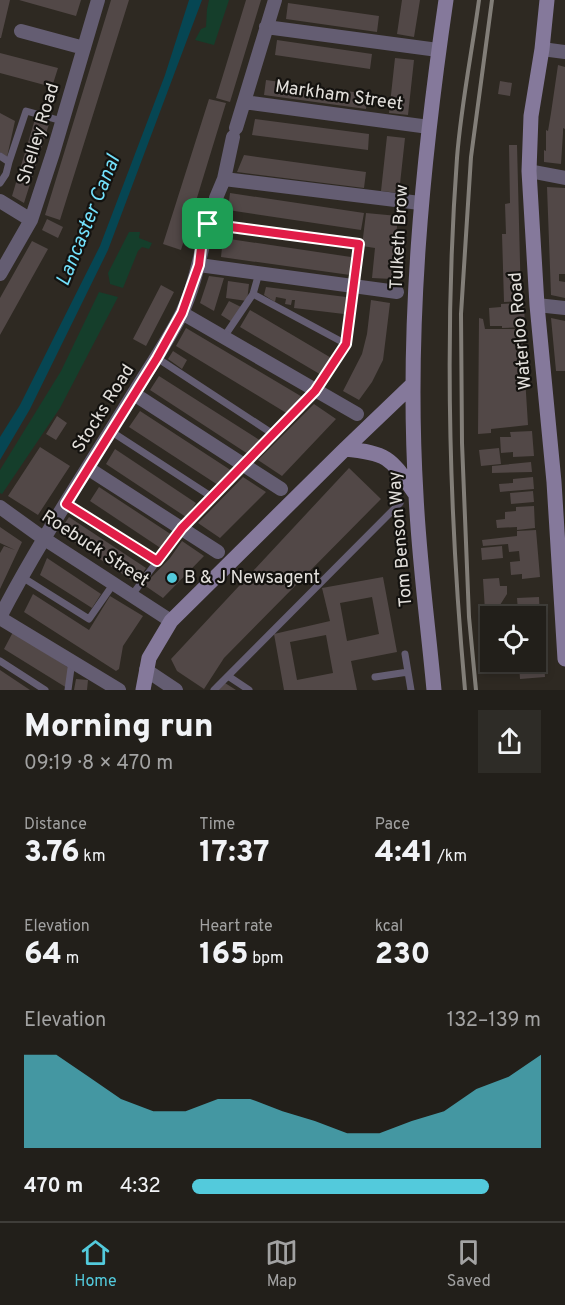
<!DOCTYPE html>
<meta charset="utf-8">
<style>
body{margin:0;font-family:Overpass,sans-serif;background:#2e2c27;color:#f1f3f6;height:100vh;display:flex;flex-direction:column;font-size:22px;white-space:nowrap}
*{box-sizing:border-box;margin:0}
p{font-size:20px;color:#a2a2a2}
.icon{flex:none;width:33px;height:33px;fill:none;stroke:currentColor;stroke-width:2;stroke-linecap:round;stroke-linejoin:round}
.map{position:relative;height:690px;overflow:hidden}
.panel{display:flex;flex-direction:column;background:#221f1a;flex:1}
.panel>*{flex:none}
.tools{position:absolute;left:480px;top:606px;display:grid;gap:12px}
.tools a{display:grid;place-items:center;width:66px;height:66px;border-radius:0px;background:#221f1a;box-shadow:0 3px 9px #0003,0 0 0 2px #3f3d39;font-size:30px}
.pin{position:absolute;display:grid;place-items:center;width:51px;height:51px;color:#fff;margin:-26px;border-radius:12px;box-shadow:0 3px 9px #0006}
.round{display:grid;place-items:center;flex:none;width:63px;height:63px;border-radius:0px;background:#2e2c27}
.headline{display:flex;align-items:center;justify-content:space-between;height:102px;padding:0 24px}
h1{font-size:33px;font-weight:800;line-height:45px}
.metrics{display:grid;grid-template-columns:repeat(3,1fr);gap:9px;height:102px;padding:6px 24px}
.metrics div{display:grid;align-content:center}
.metrics b{font-size:30px;font-weight:800}
.metrics small{font-size:16px;font-weight:400}
.metrics p{font-size:16px}
.chart{height:168px;padding:12px 24px}
.chart p{display:flex;justify-content:space-between}
.chart svg{width:100%;height:108px;margin-top:6px;fill:#53cadc;opacity:.7}
ul{padding:0 24px;list-style:none;font-size:20px}
li{display:grid;grid-template-columns:96px 72px 1fr;align-items:center;height:45px}
li i{height:15px;border-radius:8px;background:#53cadc}
.tab-bar{display:flex;justify-content:space-around;align-items:center;height:84px;border-top:2px solid #3f3d39;background:#221f1a;font-size:16px;color:#a2a2a2}
.tab-bar a{display:grid;justify-items:center;gap:3px}
.tab-bar .active{color:#53cadc}
.map>svg:first-child{display:block}
.green{fill:#153e2b}
.water{fill:#064653}
.building{fill:#524847;fill-rule:evenodd}
.lines{fill:none;stroke-linecap:round;stroke-linejoin:round}
.lane{stroke:#645d72;stroke-width:7}
.street{stroke:#645d72;stroke-width:14}
.secondary{stroke:#85799b;stroke-width:15}
.rail{stroke:#827e78;stroke-width:4}
.route-casing{stroke:#fff;stroke-width:12}
.route{stroke:#e11d48;stroke-width:8}
.poi-dot{fill:#53cadc;stroke:#14120f;stroke-width:2}
.labels{text-anchor:middle;dominant-baseline:central;stroke-width:4.5;stroke-linejoin:round;paint-order:stroke}
.street-label{font-size:18px;fill:#e3e0dc;stroke:#14120f}
.poi-label{font-size:18px;fill:#e3e0dc;stroke:#14120f;text-anchor:start}
.water-label{font-size:20px;font-style:italic;fill:#73e1fc;stroke:#14120f}
</style>
<div class="map">
<svg width="565" height="690" viewBox="0 0 565 690">
<rect width="100%" height="100%" fill="#2e2922"/>
<path class="green" d="M 209,0 L 229,0 L 214,45 L 195,40 L 201,29 L 206,27 L 207,9 Z
M 129,232 L 140,232 L 139,238 L 152,243 L 149,249 L 142,247 L 138,251 L 123,288 L 110,284 L 108,273 Z
M 99,292 L 118,297 L 60,408 L 2,494 L 0,493 L 0,470 L 61,371 Z"/>
<path class="water" d="M 189,0 L 202,0 L 108,250 L 30,409 L 0,460 L 0,437 L 20,405 L 100,246 L 165,75 Z"/>
<path class="building" d="M 0,0 L 10,0 L 1,38 L 0,38 Z
M 19,0 L 81,0 L 76,16 Z
M 111,0 L 129,0 L 60,220 L 45,215 Z
M 246,0 L 261,0 L 230,102 L 216,98 Z
M 402,0 L 420,0 L 414,37 L 397,34 Z
M 288,3 L 379,16 L 377,32 L 286,19 Z
M 277,40 L 372,54 L 370,69 L 275,55 Z
M 0,53 L 58,68 L 52,87 L 0,73 Z
M 395,58 L 414,60 L 408,115 L 389,113 Z
M 558,65 L 565,67 L 565,129 L 563,128 L 563,133 L 561,164 L 544,162 L 544,150 L 546,151 L 546,130 L 548,131 L 551,113 Z
M 266,80 L 368,94 L 366,109 L 264,95 Z
M 500,81 L 512,83 L 510,96 L 498,94 Z
M 209,99 L 226,103 L 181,250 L 163,244 Z
M 0,113 L 15,121 L 7,157 L 0,152 Z
M 35,119 L 49,124 L 24,203 L 12,196 Z
M 255,119 L 369,134 L 368,150 L 252,135 Z
M 387,136 L 405,138 L 399,193 L 381,191 Z
M 509,145 L 517,145 L 521,301 L 504,302 L 502,234 L 506,234 L 505,204 L 510,203 Z
M 244,155 L 366,172 L 364,188 L 237,172 Z
M 547,187 L 565,188 L 565,274 L 559,274 L 559,281 L 565,282 L 565,298 L 551,295 Z
M 230,193 L 364,213 L 361,230 L 228,210 Z
M 366,213 L 398,216 L 392,279 L 372,278 L 375,248 L 362,246 Z
M 47,219 L 63,227 L 58,238 L 42,230 Z
M 223,238 L 351,257 L 350,275 L 221,257 Z
M 32,241 L 48,249 L 0,335 L 0,298 Z
M 209,276 L 224,278 L 214,311 L 200,303 Z
M 228,281 L 249,284 L 247,301 L 226,298 Z
M 161,285 L 174,292 L 146,346 L 133,339 Z
M 266,287 L 346,297 L 344,314 L 294,308 L 295,300 L 292,300 L 291,305 L 285,304 L 286,299 L 276,297 L 275,302 L 264,295 Z
M 371,300 L 390,303 L 386,336 L 383,360 L 372,382 L 359,400 L 343,391 L 362,354 L 367,334 Z
M 229,301 L 241,307 L 232,322 L 221,315 Z
M 524,303 L 525,327 L 502,328 L 502,326 L 490,326 L 489,308 L 501,307 L 501,304 Z
M 250,310 L 333,359 L 323,376 L 240,327 Z
M 479,318 L 483,319 L 485,329 L 522,329 L 528,425 L 491,429 L 491,433 L 478,434 Z
M 551,318 L 565,321 L 565,371 L 556,371 Z
M 186,328 L 304,398 L 288,414 L 176,346 Z
M 173,351 L 187,360 L 182,369 L 168,359 Z
M 159,376 L 261,441 L 248,454 L 150,390 Z
M 314,404 L 336,419 L 282,476 L 258,460 Z
M 140,411 L 232,471 L 218,485 L 129,427 Z
M 57,416 L 67,423 L 56,440 L 46,434 Z
M 532,431 L 534,456 L 513,457 L 513,452 L 501,453 L 500,437 L 511,437 L 510,432 Z
M 40,447 L 70,466 L 38,515 L 8,496 Z
M 499,448 L 501,464 L 481,466 L 479,450 Z
M 115,449 L 196,503 L 186,517 L 106,464 Z
M 531,462 L 532,472 L 492,473 L 492,466 Z
M 349,468 L 381,499 L 224,658 L 204,689 L 177,671 L 171,659 Z
M 243,477 L 266,492 L 220,538 L 198,523 Z
M 533,477 L 534,489 L 500,492 L 499,484 L 513,483 L 513,479 Z
M 99,487 L 172,535 L 162,549 L 90,501 Z
M 533,491 L 534,502 L 511,504 L 510,493 Z
M 534,506 L 535,528 L 517,530 L 517,527 L 497,528 L 496,520 L 505,519 L 505,512 L 516,511 L 516,507 Z
M 69,517 L 146,568 L 136,583 L 59,532 Z
M 0,527 L 22,542 L 0,589 L 0,553 L 4,546 L 15,550 L 0,543 Z
M 536,530 L 540,577 L 522,579 L 522,574 L 511,575 L 510,562 L 520,561 L 519,551 L 509,552 L 508,544 L 483,546 L 482,540 L 517,536 L 517,531 Z
M 182,541 L 204,556 L 163,598 L 144,585 L 170,558 Z
M 502,546 L 503,558 L 482,560 L 481,548 Z
M 47,558 L 101,594 L 92,608 L 40,575 Z
M 383,577 L 397,652 L 351,661 L 357,690 L 284,690 L 274,634 L 330,621 L 322,588 ZM 372,597 L 379,634 L 347,641 L 340,603 ZM 326,635 L 333,673 L 297,680 L 290,642 Z
M 499,578 L 500,586 L 507,586 L 507,594 L 500,605 L 501,610 L 485,611 L 483,579 Z
M 33,594 L 89,630 L 110,596 L 143,616 L 123,646 L 119,669 L 116,671 L 24,612 Z
M 539,597 L 540,619 L 536,619 L 536,616 L 490,616 L 490,626 L 486,627 L 486,613 L 518,611 L 517,598 Z
M 541,630 L 543,654 L 536,654 L 536,631 Z
M 13,632 L 69,668 L 67,688 L 4,649 Z
M 490,662 L 502,662 L 502,667 L 491,669 Z
M 544,662 L 545,677 L 520,679 L 519,664 Z
M 0,670 L 30,690 L 0,690 Z
M 76,679 L 88,680 L 87,690 L 74,690 Z
M 225,683 L 236,690 L 218,690 Z"/>
<g class="lines">
<path class="lane" d="M 0,156 L 9,162 L 6,174 L 0,183
M 9,162 L 26,111 L 62,121
M 253,294 L 346,344
M 224,337 L 253,294 L 259,273
M 157,358 L 273,434
M 112,432 L 212,497
M 66,504 L 157,561
M 22,577 L 89,619 L 114,583
M 132,595 L 182,528 L 315,391 L 346,344 L 359,244 L 208,223
M 405,654 L 411,690
M 0,661 L 45,690
M 228,676 L 249,690
M 375,677 L 408,672
M 68,690 L 72,661
M 214,690 L 400,503"/>
<path class="street" d="M 266,27 L 438,50
M 21,31 L 84,48
M 542,49 L 565,52
M 244,102 L 429,127
M 236,128 L 275,0
M 529,171 L 565,178
M 224,179 L 420,203
M 216,198 L 224,179 L 233,137
M 0,201 L 31,220
M 199,265 L 397,292
M 0,274 L 31,220 L 53,153 L 98,0
M 537,305 L 565,308
M 182,313 L 357,414
M 134,394 L 281,489
M 89,469 L 218,552
M 0,507 L 43,538 L 171,621
M 0,617 C 40,540 89,467 134,393 C 150,367 167,342 181,315 C 197,282 202,244 212,209
M 0,618 L 119,690
M 146,670 L 176,690"/>
<path class="secondary" d="M 547,0 L 542,49 L 531,116 L 529,171 L 537,305 L 554,482 L 565,659
M 345,449 C 390,453 391,459 416,495
M 143,690 L 149,658 L 171,621 L 343,451 L 413,384
M 434,690 C 428,625 419,560 416,495 C 406,329 422,164 446,0"/>
<path class="rail" d="M 465,690 C 449,513 444,335 457,158 C 461,105 472,52 479,0
M 476,690 L 469,617 L 462,443 L 461,314 L 471,157 L 492,0"/>
</g>
<g class="lines">
<defs>
<path id="route" d="M 208,224 L 359,244 L 346,344 L 315,391 L 182,528 L 157,561 L 66,504 L 157,358 L 182,313 L 199,265 L 201,248 Z"/>
</defs>
<use href="#route" class="route-casing"/>
<use href="#route" class="route"/>
</g>
<circle class="poi-dot" cx="172" cy="578" r="6"/>
<g class="labels">
<g class="street-label">
<text transform="translate(339 96) rotate(8)">Markham Street</text>
<text transform="translate(39 134) rotate(-73)">Shelley Road</text>
<text transform="translate(400 237) rotate(-87)">Tulketh Brow</text>
<text transform="translate(521 331) rotate(-95)">Waterloo Road</text>
<text transform="translate(104 409) rotate(-58)">Stocks Road</text>
<text transform="translate(401 539) rotate(-95)">Tom Benson Way</text>
<text transform="translate(95 549) rotate(33)">Roebuck Street</text>
</g>
<g class="poi-label">
<text x="184" y="578">B &amp; J Newsagent</text>
</g>
<g class="water-label">
<text transform="translate(89 221) rotate(-68)">Lancaster Canal</text>
</g>
</g>
</svg>
<div class="tools">
<a><svg class="icon" aria-label="locate" viewBox="0 0 24 24"><circle cx="12" cy="12" r="6"/><path d="M12 2v4M12 18v4M2 12h4M18 12h4"/></svg></a>
</div>
<div class="pin" style="left:208px;top:224px;background:#1e9e55"><svg class="icon" aria-label="arrive" viewBox="0 0 24 24"><path d="M6 21V4h12l-3 4 3 4H6"/></svg></div>
</div>
<section class="panel">
<div class="headline"><div><h1>Morning run</h1><p>09:19 · 8 × 470 m</p></div><a class="round"><svg class="icon" aria-label="share" viewBox="0 0 24 24"><path d="M12 15V3M7 8l5-5 5 5M5 13v7h14v-7"/></svg></a></div>
<div class="metrics">
<div><p>Distance</p><b>3.76<small> km</small></b></div>
<div><p>Time</p><b>17:37</b></div>
<div><p>Pace</p><b>4:41<small> /km</small></b></div>
</div>
<div class="metrics">
<div><p>Elevation</p><b>64<small> m</small></b></div>
<div><p>Heart rate</p><b>165<small> bpm</small></b></div>
<div><p>kcal</p><b>230</b></div>
</div>
<div class="chart"><p><span>Elevation</span>132–139 m</p>
<svg viewBox="0 0 160 44" preserveAspectRatio="none"><path d="M0 44V6L10 6L20 15L30 24L40 29L50 29L60 24L70 24L80 29L90 33L100 38L110 38L120 33L130 29L140 20L150 15L160 6V44z"/></svg>
</div>
<ul>
<li><b>470 m</b>4:32<i style="width:85%"></i></li>
</ul>
</section>
<nav class="tab-bar">
<a class="active"><svg class="icon" aria-label="home" viewBox="0 0 24 24"><path d="M3 11l9-7 9 7M6 9v11h12V9"/></svg>Home</a>
<a><svg class="icon" aria-label="map" viewBox="0 0 24 24"><path d="M3 6l6-2 6 2 6-2v14l-6 2-6-2-6 2zM9 4v14M15 6v14"/></svg>Map</a>
<a><svg class="icon" aria-label="saved" viewBox="0 0 24 24"><path d="M7 4h10v16l-5-4-5 4z"/></svg>Saved</a>
</nav>
